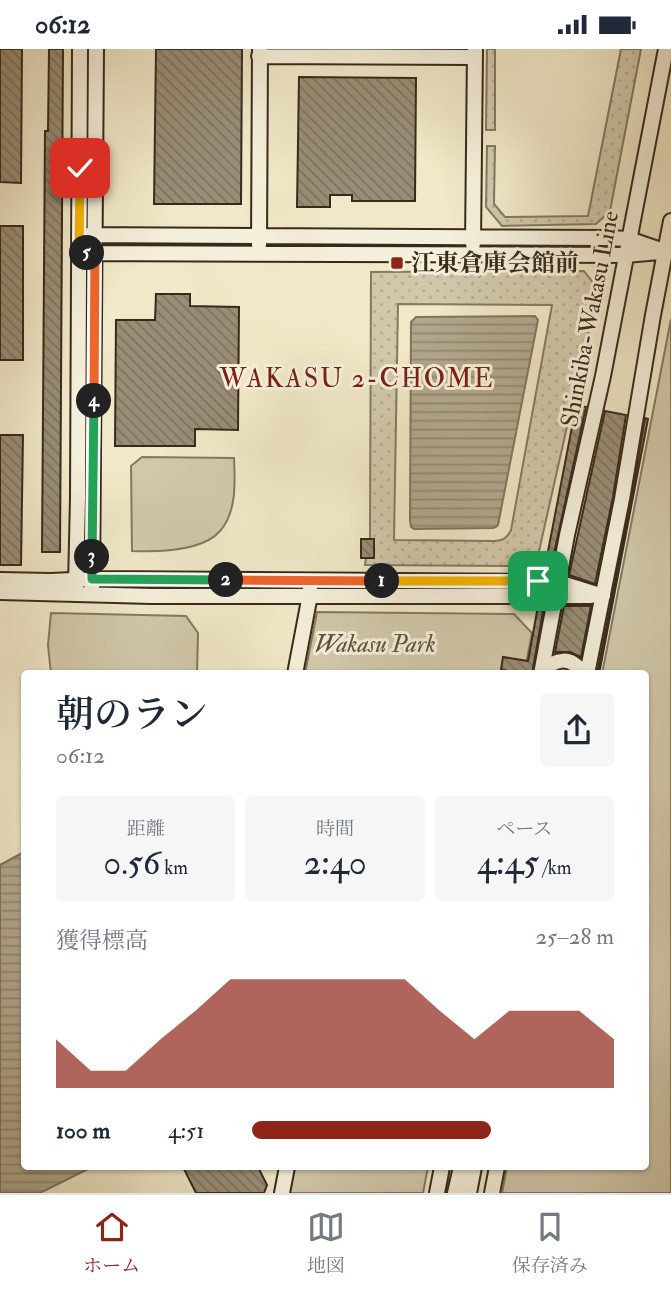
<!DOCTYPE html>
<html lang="ja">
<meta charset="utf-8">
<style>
body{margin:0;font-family:"IM FELL Double Pica","Noto Serif JP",serif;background:#f6f6f7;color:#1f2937;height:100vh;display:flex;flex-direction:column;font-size:26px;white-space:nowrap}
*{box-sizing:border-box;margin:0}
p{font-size:23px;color:#747a83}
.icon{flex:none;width:38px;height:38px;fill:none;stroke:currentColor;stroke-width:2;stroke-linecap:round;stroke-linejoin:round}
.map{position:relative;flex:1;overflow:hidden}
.side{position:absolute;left:21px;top:621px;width:628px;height:500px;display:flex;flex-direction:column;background:#fff;border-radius:7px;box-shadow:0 2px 5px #0004}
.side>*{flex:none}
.pin{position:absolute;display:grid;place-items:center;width:60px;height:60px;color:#fff;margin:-30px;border-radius:14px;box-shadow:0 4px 10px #0006}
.km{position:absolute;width:35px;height:35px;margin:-18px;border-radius:50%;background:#222;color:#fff;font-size:19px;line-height:35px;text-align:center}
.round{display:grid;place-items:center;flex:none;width:74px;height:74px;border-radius:7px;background:#f6f6f7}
.head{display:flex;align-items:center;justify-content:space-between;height:119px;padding:0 35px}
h1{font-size:38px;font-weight:600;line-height:52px}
.stats{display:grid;grid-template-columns:repeat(3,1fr);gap:10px;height:119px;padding:7px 35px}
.stats div{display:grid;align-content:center;border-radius:7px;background:#f6f6f7;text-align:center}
.stats b{font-size:35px;font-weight:600}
.stats small{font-size:19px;font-weight:400}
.stats p{font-size:19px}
.chart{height:196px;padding:14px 35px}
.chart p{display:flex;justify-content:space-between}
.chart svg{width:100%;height:126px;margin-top:7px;fill:#8f2418;opacity:.7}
ul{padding:0 35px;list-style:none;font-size:23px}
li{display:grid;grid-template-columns:112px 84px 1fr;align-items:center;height:52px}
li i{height:18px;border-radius:9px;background:#8f2418}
.status{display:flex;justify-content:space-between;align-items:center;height:49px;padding:0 35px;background:#fff;direction:ltr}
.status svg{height:19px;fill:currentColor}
.menu{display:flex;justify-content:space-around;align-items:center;height:98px;border-top:2px solid #e0e1e3;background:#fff;font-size:19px;color:#747a83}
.menu a{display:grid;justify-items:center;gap:4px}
.menu .selected{color:#8f2418}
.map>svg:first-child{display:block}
.grass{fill:url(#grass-dots);stroke:#847963;stroke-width:2;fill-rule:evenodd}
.park{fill:#d1c8ab;stroke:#847963;stroke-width:2}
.water{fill:url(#water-rules);stroke:#81755f;stroke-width:2}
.building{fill:url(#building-back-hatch);stroke:#382a1b;stroke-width:2}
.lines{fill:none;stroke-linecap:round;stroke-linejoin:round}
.secondary-casing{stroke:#382a1b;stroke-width:18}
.secondary{stroke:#f5f0db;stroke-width:14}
.split-1-casing{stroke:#fff;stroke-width:14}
.split-2-casing{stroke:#fff;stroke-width:14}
.split-3-casing{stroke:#fff;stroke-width:14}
.split-4-casing{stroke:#fff;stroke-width:14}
.split-5-casing{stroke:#fff;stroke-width:14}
.split-6-casing{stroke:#fff;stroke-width:14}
.split-1{stroke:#f5b400;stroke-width:9}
.split-2{stroke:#f0652b;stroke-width:9}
.split-3{stroke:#22a559;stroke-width:9}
.split-4{stroke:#22a559;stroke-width:9}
.split-5{stroke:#f0652b;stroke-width:9}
.split-6{stroke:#f5b400;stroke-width:9}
.poi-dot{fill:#8f2418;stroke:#f5f0db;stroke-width:2.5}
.labels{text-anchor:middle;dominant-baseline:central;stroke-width:6;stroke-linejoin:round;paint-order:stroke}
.poi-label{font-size:24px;font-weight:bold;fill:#382a1b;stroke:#f5f0db;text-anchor:start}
.street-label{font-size:24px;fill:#382a1b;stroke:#f5f0db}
.park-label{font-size:24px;font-style:italic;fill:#5e523f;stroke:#f5f0db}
.neighbourhood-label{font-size:26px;letter-spacing:2px;fill:#7a1f14;stroke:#f5f0db}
</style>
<div class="status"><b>06:12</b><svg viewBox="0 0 49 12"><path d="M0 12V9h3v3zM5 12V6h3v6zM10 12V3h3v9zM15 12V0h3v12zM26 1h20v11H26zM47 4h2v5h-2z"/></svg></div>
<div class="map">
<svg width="671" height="1144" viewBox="0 0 671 1144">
<defs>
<pattern id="grass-dots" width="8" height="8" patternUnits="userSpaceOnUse" patternTransform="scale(1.75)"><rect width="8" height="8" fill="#d1c8ab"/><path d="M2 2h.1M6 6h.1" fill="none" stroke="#b4ac93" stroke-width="1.8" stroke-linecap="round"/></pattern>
<pattern id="water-rules" width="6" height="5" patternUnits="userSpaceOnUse" patternTransform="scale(1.75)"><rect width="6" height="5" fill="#b1a78d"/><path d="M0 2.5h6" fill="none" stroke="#918872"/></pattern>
<pattern id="building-back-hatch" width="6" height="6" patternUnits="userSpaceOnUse" patternTransform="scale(1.75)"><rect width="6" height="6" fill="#988d75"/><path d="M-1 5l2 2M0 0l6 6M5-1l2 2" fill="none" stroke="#7d735f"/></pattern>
</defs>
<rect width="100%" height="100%" fill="#f0e8c8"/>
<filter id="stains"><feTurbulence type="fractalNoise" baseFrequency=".00286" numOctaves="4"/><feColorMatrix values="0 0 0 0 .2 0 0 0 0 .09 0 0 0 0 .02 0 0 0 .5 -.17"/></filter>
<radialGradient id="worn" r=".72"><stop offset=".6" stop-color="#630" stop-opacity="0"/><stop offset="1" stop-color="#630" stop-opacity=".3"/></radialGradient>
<path class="grass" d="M 487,0 L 495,0 L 495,81 L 486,81 Z
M 621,0 L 641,0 L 610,162 L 596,175 L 502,177 L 486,158 L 487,97 L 495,97 L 494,155 L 505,168 L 588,167 Z
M 584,222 L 598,240 L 537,511 L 529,517 L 365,516 L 366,509 L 374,508 L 374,490 L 370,490 L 371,223 ZM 398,255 L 552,256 L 511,481 C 507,489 504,491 495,492 L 394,491 Z"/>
<path class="park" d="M 671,270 L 671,1144 L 502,1144 L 507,1118 L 646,1118 L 646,625 L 602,625 Z
M 142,408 L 234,409 C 235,432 237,463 220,482 C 202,503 157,503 132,502 L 131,417 Z
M 317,563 L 514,565 L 532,584 L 524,625 L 305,625 Z
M 51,564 L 186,567 L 198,584 L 197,625 L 51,625 L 48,596 Z
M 295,1118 L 428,1118 L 423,1144 L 289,1144 Z"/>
<path class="water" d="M 535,267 L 538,271 L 498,476 L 496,478 L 493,479 L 414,480 L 411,478 L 410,472 L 411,273 L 416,268 Z
M 24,803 L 24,1118 L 92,1118 L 40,1144 L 0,1144 L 0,816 Z"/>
<path class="building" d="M 0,0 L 22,0 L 21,134 L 0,133 Z
M 49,0 L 63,0 L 60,503 L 42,503 L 45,82 L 48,82 Z
M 156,0 L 242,0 L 241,155 L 154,155 Z
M 299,28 L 416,29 L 415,152 L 352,152 L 352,146 L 330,146 L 330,158 L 297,158 Z
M 0,177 L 23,177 L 23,311 L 0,311 Z
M 156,245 L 190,245 L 190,257 L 239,258 L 238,381 L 195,380 L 195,397 L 115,397 L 116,271 L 155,271 Z
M 576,357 L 586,358 L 550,523 L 544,523 Z
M 605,362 L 626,366 L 613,448 L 595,535 L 569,526 Z
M 645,369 L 648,370 L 599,625 L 597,625 L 631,452 Z
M 0,386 L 23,386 L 21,516 L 0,516 Z
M 361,490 L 374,490 L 374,509 L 361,509 Z
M 538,557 L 544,557 L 532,625 L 501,621 L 503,608 L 528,612 Z
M 564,557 L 591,557 L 581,608 L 570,603 L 555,603 Z
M 183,1118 L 258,1118 L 267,1136 L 264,1144 L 196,1144 Z"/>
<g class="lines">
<defs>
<path id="secondary" d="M 259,7 L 475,8
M 79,186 L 606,189 L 629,190 L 664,202
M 473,195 L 475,1
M 259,196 L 260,0
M 79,204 L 626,206 L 659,203
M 0,531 L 51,532 L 92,530 L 558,533 L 603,547
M 76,536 L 78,449 L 80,0
M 92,538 L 96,0
M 0,543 L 152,547 L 591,547
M 541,623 C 556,609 571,606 583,625
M 295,625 L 310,546 L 310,540
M 541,625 L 567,486 L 603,327 L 666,0
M 587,625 L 622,450 L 653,266 L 671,172
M 282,1144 L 287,1118
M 437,1144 L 442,1118
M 455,1144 L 461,1118
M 469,1144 L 474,1118
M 492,1144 L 497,1118"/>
</defs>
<use href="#secondary" class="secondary-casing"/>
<use href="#secondary" class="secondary"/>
</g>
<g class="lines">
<defs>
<path id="split-1" d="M 382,532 L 538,532"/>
<path id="split-2" d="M 226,531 L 382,532"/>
<path id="split-3" d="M 92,508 L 92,530 L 226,531"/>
<path id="split-4" d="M 92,508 L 94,352"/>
<path id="split-5" d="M 87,204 L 95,204 L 94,352"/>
<path id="split-6" d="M 80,119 L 79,204 L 87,204"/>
</defs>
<use href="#split-1" class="split-1-casing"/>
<use href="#split-2" class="split-2-casing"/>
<use href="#split-3" class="split-3-casing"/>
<use href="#split-4" class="split-4-casing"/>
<use href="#split-5" class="split-5-casing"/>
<use href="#split-6" class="split-6-casing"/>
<use href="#split-1" class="split-1"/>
<use href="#split-2" class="split-2"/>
<use href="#split-3" class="split-3"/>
<use href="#split-4" class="split-4"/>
<use href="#split-5" class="split-5"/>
<use href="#split-6" class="split-6"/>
</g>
<rect class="poi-dot" x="390" y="207" width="14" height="14" rx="3.5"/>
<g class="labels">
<g class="poi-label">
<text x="411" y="214">江東倉庫会館前</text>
</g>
<g class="street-label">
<text transform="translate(590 270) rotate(-79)">Shinkiba-Wakasu Line</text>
</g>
<g class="park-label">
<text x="375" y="595">Wakasu Park</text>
</g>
<g class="neighbourhood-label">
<text x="357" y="330">WAKASU 2-CHOME</text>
</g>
</g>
<rect width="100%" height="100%" filter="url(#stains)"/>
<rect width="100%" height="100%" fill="url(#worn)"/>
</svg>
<div class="pin" style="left:538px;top:532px;background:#1e9e55"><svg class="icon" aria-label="arrive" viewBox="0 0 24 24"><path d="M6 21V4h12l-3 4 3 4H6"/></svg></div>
<div class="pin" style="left:80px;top:119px;background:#d93025"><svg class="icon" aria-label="check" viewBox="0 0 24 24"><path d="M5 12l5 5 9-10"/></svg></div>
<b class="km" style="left:382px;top:532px">1</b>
<b class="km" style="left:226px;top:531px">2</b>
<b class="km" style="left:92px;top:508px">3</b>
<b class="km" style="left:94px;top:352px">4</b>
<b class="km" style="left:87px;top:204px">5</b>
<section class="side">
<div class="head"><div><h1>朝のラン</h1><p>06:12</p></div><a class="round"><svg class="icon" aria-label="share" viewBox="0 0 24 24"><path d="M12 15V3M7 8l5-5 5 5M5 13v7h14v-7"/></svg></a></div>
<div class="stats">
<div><p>距離</p><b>0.56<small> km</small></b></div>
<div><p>時間</p><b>2:40</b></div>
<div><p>ペース</p><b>4:45<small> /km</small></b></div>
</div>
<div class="chart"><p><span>獲得標高</span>25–28 m</p>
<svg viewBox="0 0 160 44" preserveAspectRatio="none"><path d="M0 44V27L10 38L20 38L30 27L40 17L50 6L60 6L70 6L80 6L90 6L100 6L110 17L120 27L130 17L140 17L150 17L160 27V44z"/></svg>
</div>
<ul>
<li><b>100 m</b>4:51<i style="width:66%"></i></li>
</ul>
</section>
</div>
<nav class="menu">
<a class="selected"><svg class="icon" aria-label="home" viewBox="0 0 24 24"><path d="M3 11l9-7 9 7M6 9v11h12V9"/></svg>ホーム</a>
<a><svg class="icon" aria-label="map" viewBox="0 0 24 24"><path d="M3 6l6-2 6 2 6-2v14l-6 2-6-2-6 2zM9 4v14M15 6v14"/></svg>地図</a>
<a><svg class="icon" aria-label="saved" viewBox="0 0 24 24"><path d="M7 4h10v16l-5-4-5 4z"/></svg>保存済み</a>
</nav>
